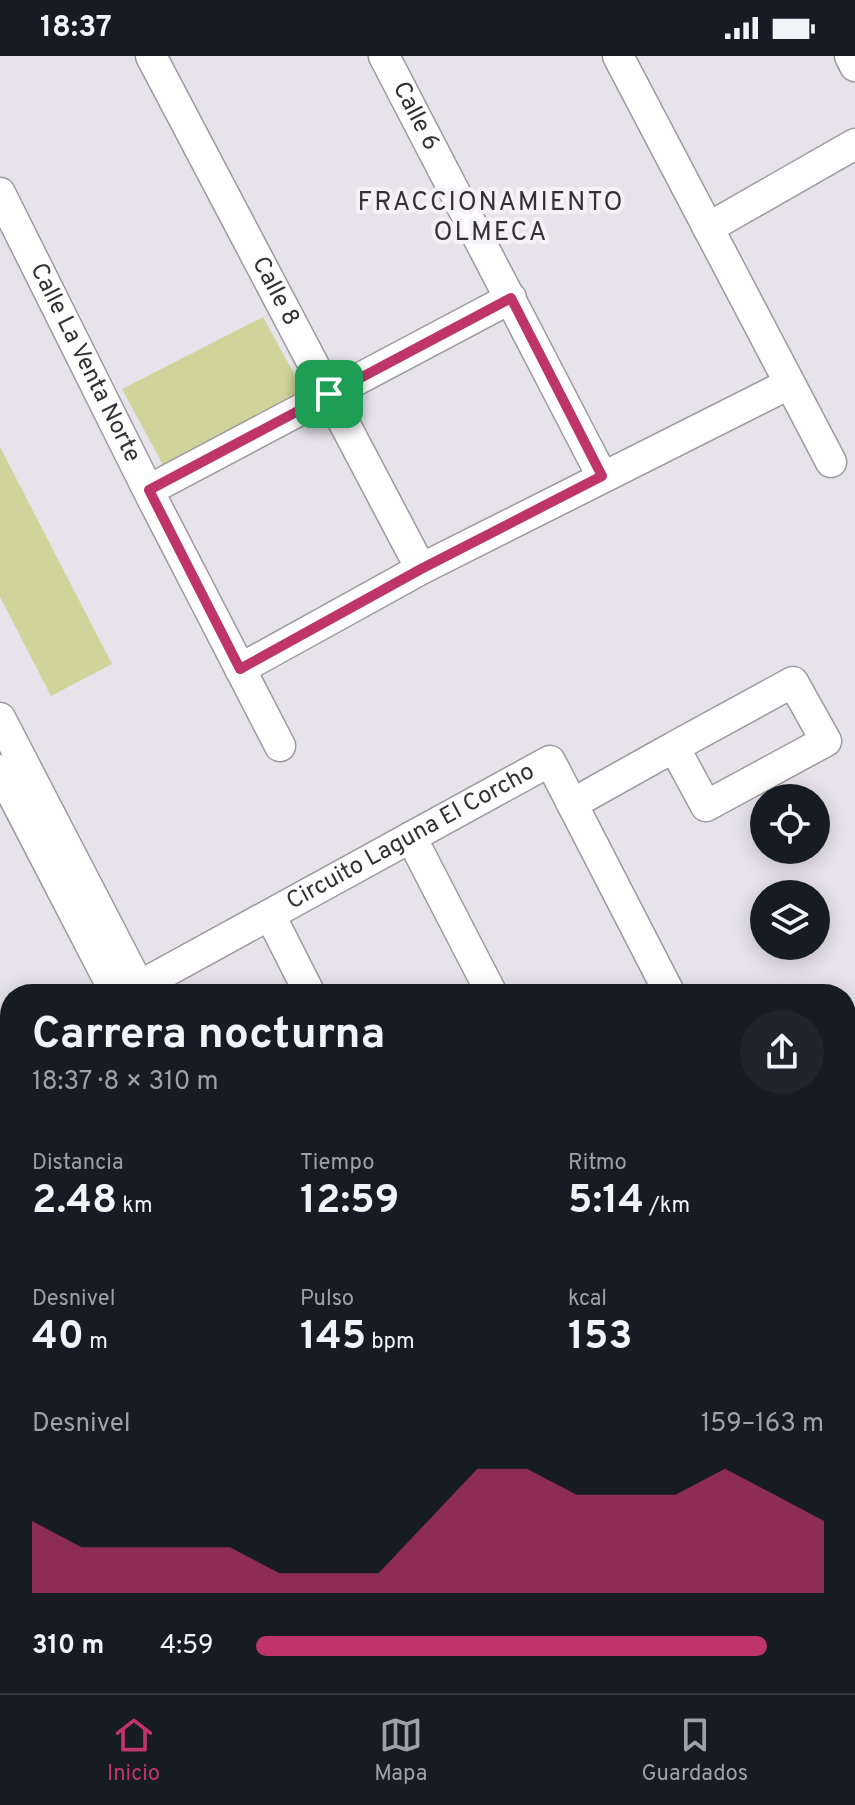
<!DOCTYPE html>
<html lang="es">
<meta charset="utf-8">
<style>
body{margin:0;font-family:Overpass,sans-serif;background:#20242c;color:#f1f3f6;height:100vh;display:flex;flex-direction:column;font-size:30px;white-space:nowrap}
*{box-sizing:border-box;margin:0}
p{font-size:26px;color:#9ea1a6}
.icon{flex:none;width:44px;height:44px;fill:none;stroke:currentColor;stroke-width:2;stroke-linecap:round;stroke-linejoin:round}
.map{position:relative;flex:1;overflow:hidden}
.details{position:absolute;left:0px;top:928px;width:856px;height:710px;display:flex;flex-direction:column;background:#171b24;border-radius:32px 32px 0 0;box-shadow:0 4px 20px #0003}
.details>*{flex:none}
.controls{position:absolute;left:750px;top:728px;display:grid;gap:16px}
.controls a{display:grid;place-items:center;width:80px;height:80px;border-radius:50%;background:#171b24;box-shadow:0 4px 20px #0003;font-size:40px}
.pin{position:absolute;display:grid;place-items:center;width:68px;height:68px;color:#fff;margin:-34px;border-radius:16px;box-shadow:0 4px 12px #0006}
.round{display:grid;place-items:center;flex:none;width:84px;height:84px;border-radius:42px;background:#20242c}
.summary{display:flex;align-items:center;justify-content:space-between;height:136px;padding:0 32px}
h1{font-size:44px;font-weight:700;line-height:60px}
.metrics{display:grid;grid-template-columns:repeat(3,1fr);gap:12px;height:136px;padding:8px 32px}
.metrics div{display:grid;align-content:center}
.metrics b{font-size:40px;font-weight:700}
.metrics small{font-size:22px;font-weight:400}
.metrics p{font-size:22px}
.chart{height:224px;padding:16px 32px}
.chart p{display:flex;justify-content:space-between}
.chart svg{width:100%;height:144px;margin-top:8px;fill:#c03569;opacity:.7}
ul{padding:0 32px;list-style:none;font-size:26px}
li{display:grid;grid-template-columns:128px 96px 1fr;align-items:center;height:60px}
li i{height:20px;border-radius:10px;background:#c03569}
.status{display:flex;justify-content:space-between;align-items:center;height:56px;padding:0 40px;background:#171b24;direction:ltr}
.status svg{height:22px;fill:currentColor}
.dock{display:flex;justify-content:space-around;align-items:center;height:112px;border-top:2px solid #363941;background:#171b24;font-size:22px;color:#9ea1a6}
.dock a{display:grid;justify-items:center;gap:4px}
.dock .selected{color:#c03569}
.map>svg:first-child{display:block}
.green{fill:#d0d49a}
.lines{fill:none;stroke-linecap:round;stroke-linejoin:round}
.street-casing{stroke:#9c9a9f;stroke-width:33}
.street{stroke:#fff;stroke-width:30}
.route-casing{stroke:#fff;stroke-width:16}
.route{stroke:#c03569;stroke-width:10}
.labels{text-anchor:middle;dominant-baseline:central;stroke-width:8;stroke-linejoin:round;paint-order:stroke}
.street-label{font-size:24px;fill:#323133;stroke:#f4f2f7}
.neighbourhood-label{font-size:26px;letter-spacing:2px;fill:#323133;stroke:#f4f2f7}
</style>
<div class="status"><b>18:37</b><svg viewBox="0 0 49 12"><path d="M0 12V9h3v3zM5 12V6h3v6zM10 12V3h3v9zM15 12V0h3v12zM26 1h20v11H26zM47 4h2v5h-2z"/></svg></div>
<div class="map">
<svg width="855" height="1637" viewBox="0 0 855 1637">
<rect width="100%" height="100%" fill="#e6e4ea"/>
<path class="green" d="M 263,261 L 309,345 L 169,420 L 122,333 Z
M 0,391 L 112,608 L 51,640 L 0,541 Z"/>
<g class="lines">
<defs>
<g id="street">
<path id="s1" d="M 151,0 L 421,513"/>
<path id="s2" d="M 384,0 L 602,420"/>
<path d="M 618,0 L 831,406"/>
<path d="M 850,0 L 855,10"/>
<path id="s3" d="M 0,137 L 150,438 L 280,690"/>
<path d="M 708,172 L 855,88"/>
<path d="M 149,434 L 511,242"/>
<path d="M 240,613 L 421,513 L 789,328"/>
<path d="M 0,662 L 143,938"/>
<path d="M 0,714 L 116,938"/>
<path d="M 572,748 L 674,691 L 706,750 L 826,685 L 793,626 L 674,691"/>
<path d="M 411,781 L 492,938"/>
<path d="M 270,859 L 310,938"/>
<path id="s4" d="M 125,938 L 550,705 L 670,938"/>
<path d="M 0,1003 L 10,998"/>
<path d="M 846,1044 L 855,1061"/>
<path d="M 0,1101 L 10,1120"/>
<path d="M 846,1145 L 855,1140"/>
<path d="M 0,1269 L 10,1264"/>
<path d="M 0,1410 L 10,1405"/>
<path d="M 0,1454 L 10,1473"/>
<path d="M 467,1628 L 471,1637"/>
<path d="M 498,1628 L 503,1637"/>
<path d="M 85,1637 L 103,1628"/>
</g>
</defs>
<use href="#street" class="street-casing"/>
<use href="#street" class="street"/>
</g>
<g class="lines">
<defs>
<path id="route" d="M 511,242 L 602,420 L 421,513 L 240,613 L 149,434 Z"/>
</defs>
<use href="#route" class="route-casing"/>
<use href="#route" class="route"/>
</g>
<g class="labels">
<g class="street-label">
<text stroke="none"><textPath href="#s2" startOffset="68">Calle 6</textPath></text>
<text stroke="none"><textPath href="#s1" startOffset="266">Calle 8</textPath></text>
<text stroke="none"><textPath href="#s3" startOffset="190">Calle La Venta Norte</textPath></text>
<text stroke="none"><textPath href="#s4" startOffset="326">Circuito Laguna El Corcho</textPath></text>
</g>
<g class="neighbourhood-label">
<text x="491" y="147">FRACCIONAMIENTO<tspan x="491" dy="30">OLMECA</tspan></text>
</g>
</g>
</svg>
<div class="controls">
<a><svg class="icon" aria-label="locate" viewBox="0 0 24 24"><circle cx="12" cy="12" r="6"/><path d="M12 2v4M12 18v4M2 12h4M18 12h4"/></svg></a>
<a><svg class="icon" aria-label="layers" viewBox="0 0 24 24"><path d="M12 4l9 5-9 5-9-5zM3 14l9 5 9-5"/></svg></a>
</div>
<div class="pin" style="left:329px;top:338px;background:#1e9e55"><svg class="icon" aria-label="arrive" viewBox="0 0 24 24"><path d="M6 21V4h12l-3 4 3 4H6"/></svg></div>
<section class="details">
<div class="summary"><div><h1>Carrera nocturna</h1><p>18:37 · 8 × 310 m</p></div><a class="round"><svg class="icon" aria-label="share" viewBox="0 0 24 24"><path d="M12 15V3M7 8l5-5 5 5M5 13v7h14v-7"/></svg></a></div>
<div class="metrics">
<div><p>Distancia</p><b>2.48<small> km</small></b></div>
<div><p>Tiempo</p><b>12:59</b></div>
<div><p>Ritmo</p><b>5:14<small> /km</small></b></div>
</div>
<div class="metrics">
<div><p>Desnivel</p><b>40<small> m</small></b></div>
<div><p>Pulso</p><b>145<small> bpm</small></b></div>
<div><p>kcal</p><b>153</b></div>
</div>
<div class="chart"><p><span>Desnivel</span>159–163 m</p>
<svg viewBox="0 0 160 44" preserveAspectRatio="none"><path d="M0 44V22L10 30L20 30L30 30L40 30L50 38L60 38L70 38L80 22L90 6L100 6L110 14L120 14L130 14L140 6L150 14L160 22V44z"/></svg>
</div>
<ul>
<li><b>310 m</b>4:59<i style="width:90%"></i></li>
</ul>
</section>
</div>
<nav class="dock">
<a class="selected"><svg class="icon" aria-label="home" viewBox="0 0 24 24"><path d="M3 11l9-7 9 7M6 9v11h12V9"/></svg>Inicio</a>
<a><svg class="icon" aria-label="map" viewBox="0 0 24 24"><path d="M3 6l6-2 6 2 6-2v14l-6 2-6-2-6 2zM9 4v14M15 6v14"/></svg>Mapa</a>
<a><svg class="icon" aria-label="saved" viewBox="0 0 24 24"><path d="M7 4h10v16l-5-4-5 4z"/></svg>Guardados</a>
</nav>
